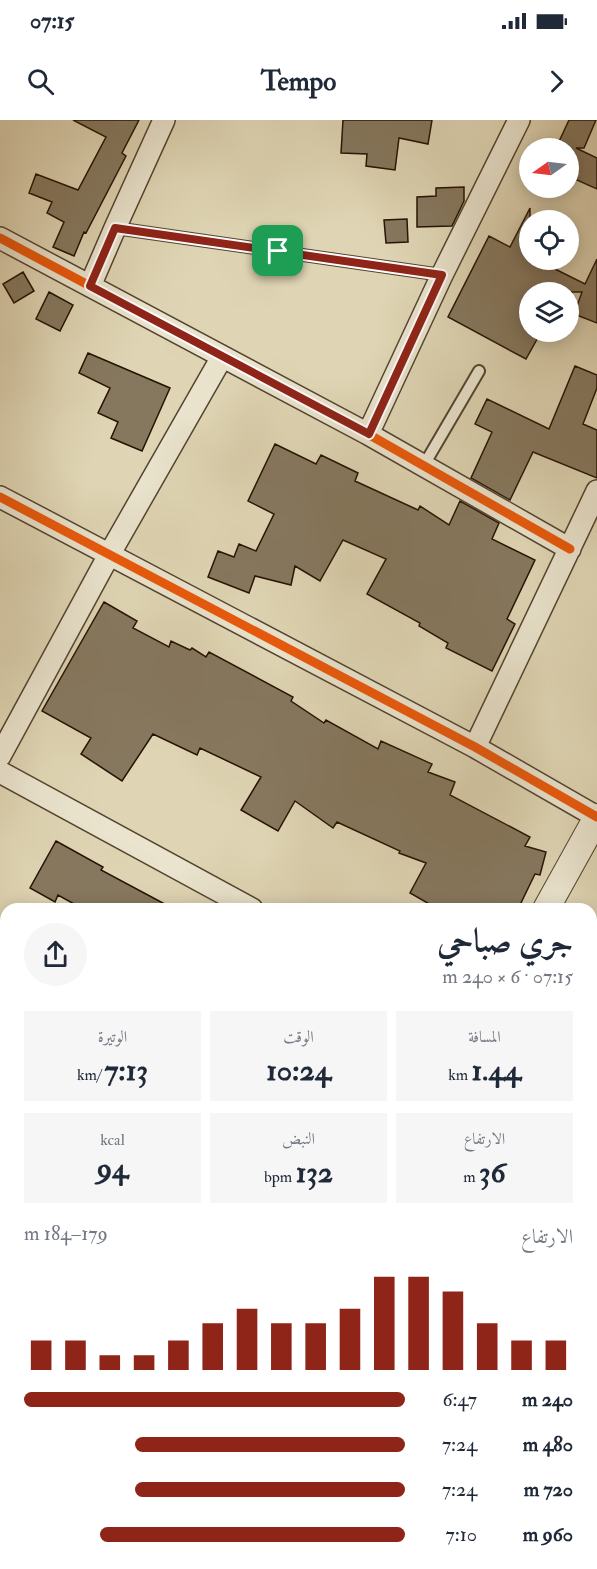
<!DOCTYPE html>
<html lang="ar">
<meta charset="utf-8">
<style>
body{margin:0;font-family:"IM FELL Double Pica",Amiri,serif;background:#f6f6f7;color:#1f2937;direction:rtl;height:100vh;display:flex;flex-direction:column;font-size:22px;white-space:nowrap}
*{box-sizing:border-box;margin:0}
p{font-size:20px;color:#747a83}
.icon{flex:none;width:33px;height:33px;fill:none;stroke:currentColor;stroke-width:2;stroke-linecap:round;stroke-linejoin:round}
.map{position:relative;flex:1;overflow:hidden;direction:ltr}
.side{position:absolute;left:0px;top:783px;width:597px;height:666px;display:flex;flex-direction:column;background:#fff;border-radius:18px 18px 0 0;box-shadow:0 3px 15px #0003;direction:rtl}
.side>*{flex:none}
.needle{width:39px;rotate:256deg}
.buttons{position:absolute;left:519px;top:18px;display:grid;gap:12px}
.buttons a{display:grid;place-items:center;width:60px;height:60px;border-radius:50%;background:#fff;box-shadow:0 3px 15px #0003;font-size:30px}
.pin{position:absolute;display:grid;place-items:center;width:51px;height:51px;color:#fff;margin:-26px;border-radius:12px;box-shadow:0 3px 9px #0006}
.round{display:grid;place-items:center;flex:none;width:63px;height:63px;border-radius:32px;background:#f6f6f7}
.head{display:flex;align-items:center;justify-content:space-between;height:102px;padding:0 24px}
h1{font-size:33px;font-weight:700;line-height:45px}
.metrics{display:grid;grid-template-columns:repeat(3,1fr);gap:9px;height:102px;padding:6px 24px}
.metrics div{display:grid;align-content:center;border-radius:0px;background:#f6f6f7;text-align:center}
.metrics b{font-size:30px;font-weight:700}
.metrics small{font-size:16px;font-weight:400}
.metrics p{font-size:16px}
.chart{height:168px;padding:12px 24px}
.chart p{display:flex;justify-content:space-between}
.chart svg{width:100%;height:108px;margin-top:6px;stroke:#8f2418;stroke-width:6}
ul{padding:0 24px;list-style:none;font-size:20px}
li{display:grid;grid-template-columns:96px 72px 1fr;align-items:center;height:45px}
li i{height:15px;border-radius:8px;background:#8f2418}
.status{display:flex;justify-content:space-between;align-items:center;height:42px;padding:0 30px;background:#fff;direction:ltr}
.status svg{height:16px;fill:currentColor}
header{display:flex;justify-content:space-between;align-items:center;height:78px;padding:0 24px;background:#fff;font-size:27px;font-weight:700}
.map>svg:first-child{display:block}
.building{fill:#86785f;stroke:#251303;stroke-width:1.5}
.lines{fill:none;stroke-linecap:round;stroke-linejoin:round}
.service-casing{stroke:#54442f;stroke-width:14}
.minor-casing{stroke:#54442f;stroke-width:24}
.tertiary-casing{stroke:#54442f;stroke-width:28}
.primary-casing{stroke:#251303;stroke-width:36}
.path{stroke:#251303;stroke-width:4;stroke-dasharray:4.5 3;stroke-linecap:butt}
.service{stroke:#eae4ce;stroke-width:10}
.minor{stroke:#eae4ce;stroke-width:21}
.tertiary{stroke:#eae4ce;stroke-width:26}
.primary{stroke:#dfd5b4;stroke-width:33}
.cycleway-casing{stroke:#eae4ce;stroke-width:13}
.cycleway{stroke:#e8590c;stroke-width:9}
.route-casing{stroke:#fff;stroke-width:12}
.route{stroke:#8f2418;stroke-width:8}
</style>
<div class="status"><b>07:15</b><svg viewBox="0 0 49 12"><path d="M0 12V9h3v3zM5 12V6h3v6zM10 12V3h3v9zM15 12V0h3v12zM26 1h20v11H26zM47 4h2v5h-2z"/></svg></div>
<header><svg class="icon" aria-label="forward" viewBox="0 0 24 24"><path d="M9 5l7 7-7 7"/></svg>Tempo<svg class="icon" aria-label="search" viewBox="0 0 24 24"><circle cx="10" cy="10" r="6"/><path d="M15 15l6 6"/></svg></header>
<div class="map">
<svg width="597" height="1449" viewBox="0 0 597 1449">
<rect width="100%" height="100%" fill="#dfd5b4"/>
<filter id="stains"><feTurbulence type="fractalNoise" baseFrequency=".00333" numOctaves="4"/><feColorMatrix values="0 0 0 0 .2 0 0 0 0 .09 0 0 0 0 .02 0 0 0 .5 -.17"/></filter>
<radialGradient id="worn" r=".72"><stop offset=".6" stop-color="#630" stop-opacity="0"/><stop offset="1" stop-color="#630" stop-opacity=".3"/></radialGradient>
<path class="building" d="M 73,0 L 139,0 L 122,33 L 126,36 L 86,113 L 84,112 L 74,136 L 53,127 L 64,102 L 47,93 L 52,82 L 29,73 L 36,54 L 78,70 L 106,17 Z
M 343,0 L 432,0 L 428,24 L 399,18 L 395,50 L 366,46 L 367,34 L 341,33 Z
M 569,0 L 596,0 L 584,28 L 576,28 L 597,38 L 597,69 L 568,56 L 568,28 L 556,28 Z
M 464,67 L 464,81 L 452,106 L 417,107 L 417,77 L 436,76 L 436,68 Z
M 530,88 L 530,140 L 555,140 L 553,148 L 585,164 L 597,139 L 597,203 L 574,194 L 582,172 L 530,172 L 530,212 L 541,212 L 526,239 L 448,197 L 489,116 L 510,127 Z
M 407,99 L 408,122 L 386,123 L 384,100 Z
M 23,152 L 34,171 L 14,183 L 3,164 Z
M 49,172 L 73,185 L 60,211 L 36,199 Z
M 88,233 L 170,268 L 142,331 L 111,318 L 118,302 L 98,293 L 110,268 L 79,253 Z
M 575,246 L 597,255 L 597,268 L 583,304 L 597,310 L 597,358 L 533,332 L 510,380 L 471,358 L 492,312 L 475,304 L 487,279 L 549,309 Z
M 275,324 L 316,344 L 321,335 L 358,353 L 355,361 L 418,390 L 420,386 L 449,405 L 460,381 L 499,403 L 492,419 L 535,440 L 507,499 L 515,504 L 492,551 L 446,528 L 448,523 L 419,506 L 420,503 L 367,474 L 386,439 L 343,420 L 320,461 L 295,446 L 291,465 L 255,456 L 249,473 L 208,457 L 218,431 L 234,437 L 239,424 L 256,431 L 274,394 L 248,381 Z
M 104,482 L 137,501 L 133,508 L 169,527 L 171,521 L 190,530 L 192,528 L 206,537 L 209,532 L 293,577 L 291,581 L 324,603 L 326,600 L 378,629 L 381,621 L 432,644 L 428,652 L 455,662 L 450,675 L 530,717 L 525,726 L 546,732 L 540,755 L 535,754 L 518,789 L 438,789 L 410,773 L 426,743 L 399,733 L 400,731 L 337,702 L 333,708 L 295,681 L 278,711 L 241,690 L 261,657 L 200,628 L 197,635 L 153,614 L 122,661 L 81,634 L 91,618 L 42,591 Z
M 56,721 L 103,747 L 101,750 L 174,789 L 83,789 L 58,775 L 55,782 L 30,768 Z"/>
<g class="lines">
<defs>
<path id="service" d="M 115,108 L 442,155
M 424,345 L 479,251"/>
<path id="minor" d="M 0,118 L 368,314 L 570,429
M 90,166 L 115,108 L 164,0
M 368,314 L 442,155 L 519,0
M 0,377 L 475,627 L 597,697
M 475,627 L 597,371
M 0,636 L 109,435 L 222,237
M 0,652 L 252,789
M 0,888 L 6,891
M 0,1165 L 6,1169
M 0,1299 L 6,1302
M 261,1443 L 272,1449"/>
<path id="tertiary" d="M 546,789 L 597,697
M 210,1449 L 214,1443"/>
<path id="primary" d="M 0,1223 L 6,1226
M 0,1253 L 6,1257
M 343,1443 L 354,1449
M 402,1443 L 413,1449"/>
</defs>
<use href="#service" class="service-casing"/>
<use href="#minor" class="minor-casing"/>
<use href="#tertiary" class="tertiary-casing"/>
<use href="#primary" class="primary-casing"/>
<path class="path" d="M 480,1443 L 491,1449"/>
<use href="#service" class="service"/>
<use href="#minor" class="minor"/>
<use href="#tertiary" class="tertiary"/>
<use href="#primary" class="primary"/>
<defs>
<path id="cycleway" d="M 0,118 L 368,314 L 570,429
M 0,377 L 475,627 L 597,697"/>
</defs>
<use href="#cycleway" class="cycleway-casing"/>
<use href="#cycleway" class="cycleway"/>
</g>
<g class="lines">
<defs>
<path id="route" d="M 115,108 L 442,155 L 369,314 L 90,166 Z"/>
</defs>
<use href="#route" class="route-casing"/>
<use href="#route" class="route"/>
</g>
<rect width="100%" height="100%" filter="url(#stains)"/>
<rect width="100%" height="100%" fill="url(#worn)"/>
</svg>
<div class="buttons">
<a><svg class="needle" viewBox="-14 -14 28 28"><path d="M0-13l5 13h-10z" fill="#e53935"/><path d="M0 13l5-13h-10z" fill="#747a83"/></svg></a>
<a><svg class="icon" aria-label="locate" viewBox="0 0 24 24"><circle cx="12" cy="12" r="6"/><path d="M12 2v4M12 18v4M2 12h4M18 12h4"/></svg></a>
<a><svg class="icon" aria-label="layers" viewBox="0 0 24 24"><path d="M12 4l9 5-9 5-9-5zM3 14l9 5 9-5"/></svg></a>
</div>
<div class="pin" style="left:278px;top:131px;background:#1e9e55"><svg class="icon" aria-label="arrive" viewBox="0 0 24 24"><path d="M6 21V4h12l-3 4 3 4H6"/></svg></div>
<section class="side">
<div class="head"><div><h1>جري صباحي</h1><p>07:15 · 6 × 240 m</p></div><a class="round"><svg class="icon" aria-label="share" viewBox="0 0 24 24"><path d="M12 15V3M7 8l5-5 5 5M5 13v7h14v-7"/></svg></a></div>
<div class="metrics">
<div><p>المسافة</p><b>1.44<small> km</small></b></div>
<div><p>الوقت</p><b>10:24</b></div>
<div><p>الوتيرة</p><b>7:13<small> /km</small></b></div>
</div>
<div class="metrics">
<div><p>الارتفاع</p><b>36<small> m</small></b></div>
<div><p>النبض</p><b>132<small> bpm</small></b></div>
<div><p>kcal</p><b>94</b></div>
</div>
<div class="chart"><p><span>الارتفاع</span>179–184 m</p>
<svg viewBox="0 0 160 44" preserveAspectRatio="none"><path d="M5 44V32M15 44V32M25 44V38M35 44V38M45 44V32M55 44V25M65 44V19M75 44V25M85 44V25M95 44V19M105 44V6M115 44V6M125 44V12M135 44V25M145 44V32M155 44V32"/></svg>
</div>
<ul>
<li><b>240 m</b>6:47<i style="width:100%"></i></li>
<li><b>480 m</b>7:24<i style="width:71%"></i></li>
<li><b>720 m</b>7:24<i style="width:71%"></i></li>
<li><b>960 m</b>7:10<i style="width:80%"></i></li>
</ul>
</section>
</div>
